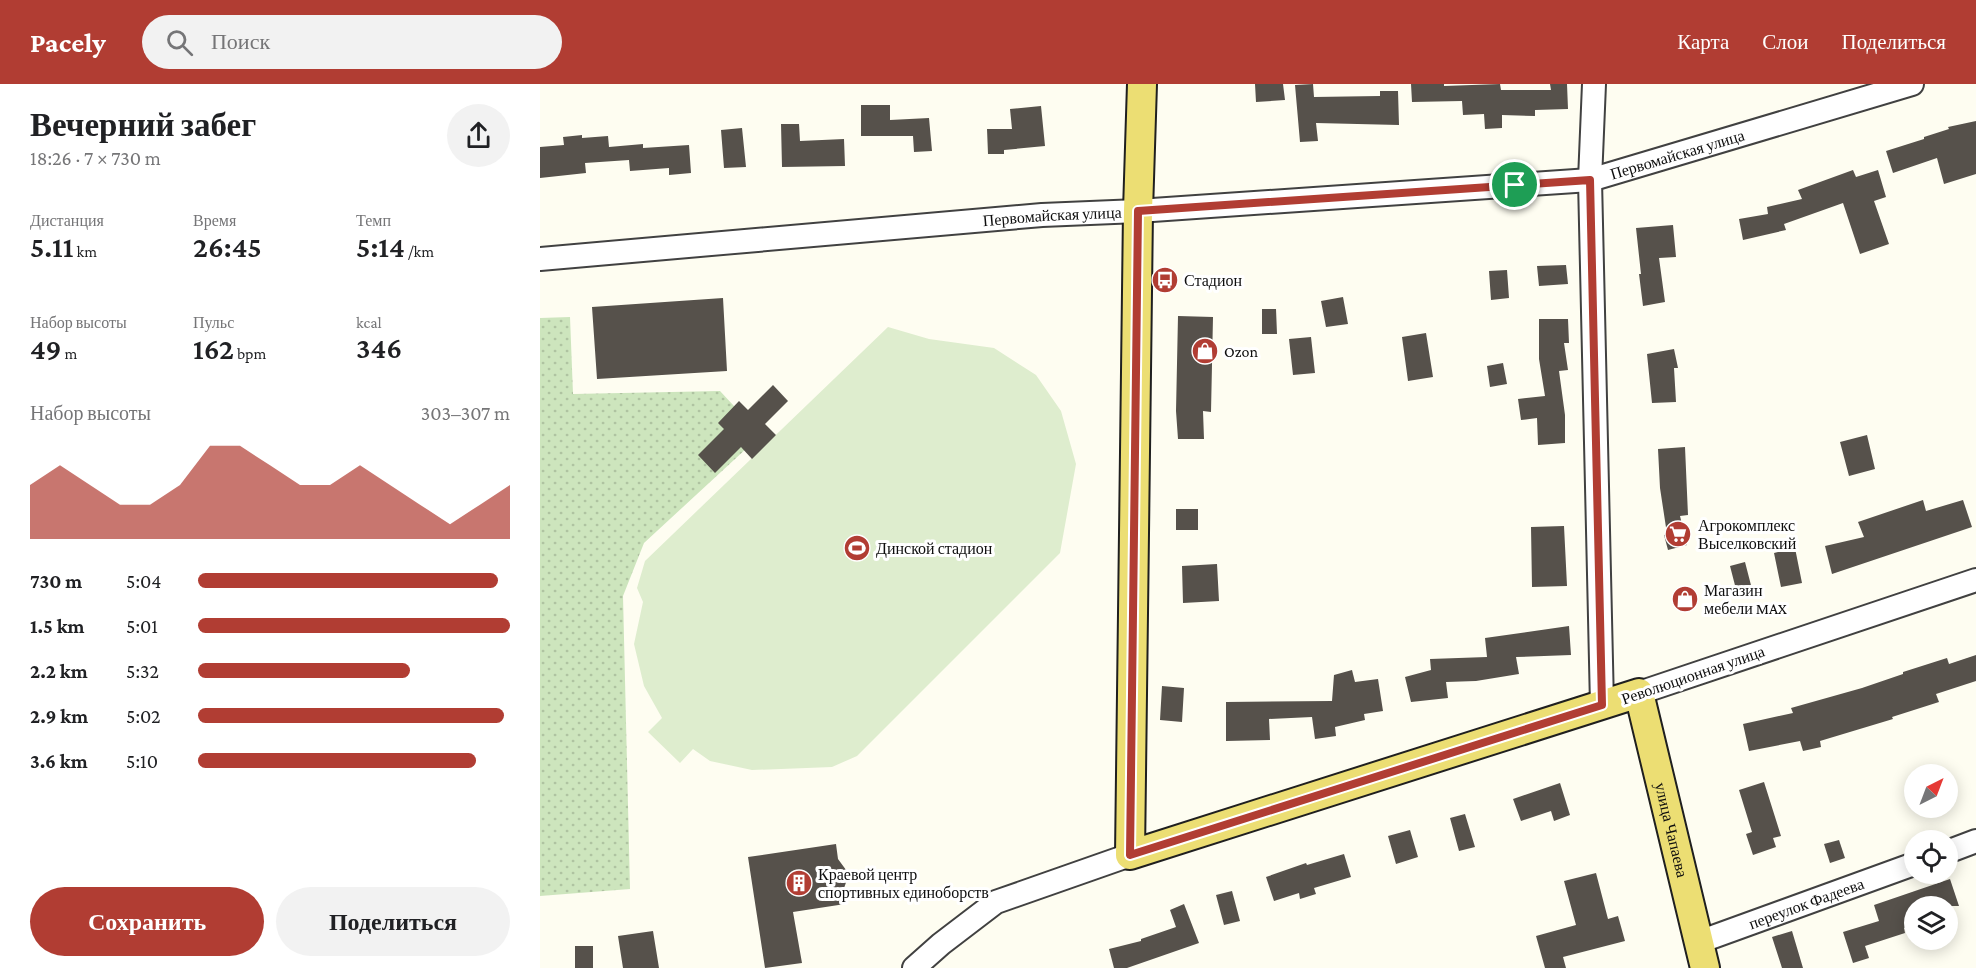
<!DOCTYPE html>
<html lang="ru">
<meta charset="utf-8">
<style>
body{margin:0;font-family:"Crimson Pro",serif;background:#f2f2f2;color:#202124;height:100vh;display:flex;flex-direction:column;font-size:22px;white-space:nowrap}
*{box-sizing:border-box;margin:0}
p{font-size:20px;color:#757577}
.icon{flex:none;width:33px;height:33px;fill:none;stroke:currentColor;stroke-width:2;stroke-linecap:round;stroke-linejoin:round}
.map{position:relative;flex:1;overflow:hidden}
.panel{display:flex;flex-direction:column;background:#fff;width:540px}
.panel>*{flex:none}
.needle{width:39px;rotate:42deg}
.buttons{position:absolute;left:1364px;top:680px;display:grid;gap:12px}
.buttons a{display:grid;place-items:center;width:54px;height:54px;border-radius:50%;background:#fff;box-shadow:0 3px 15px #0003;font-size:30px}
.pin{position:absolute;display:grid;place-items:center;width:51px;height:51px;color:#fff;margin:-26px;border:3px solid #fff;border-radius:50%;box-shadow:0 2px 6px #0007}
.round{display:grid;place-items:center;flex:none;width:63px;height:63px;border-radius:32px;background:#f2f2f2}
.overview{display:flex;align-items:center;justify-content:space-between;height:102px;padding:0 30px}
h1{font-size:33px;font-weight:600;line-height:45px}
.metrics{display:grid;grid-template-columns:repeat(3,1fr);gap:9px;height:102px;padding:6px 30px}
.metrics div{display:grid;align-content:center}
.metrics b{font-size:30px;font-weight:600}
.metrics small{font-size:16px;font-weight:400}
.metrics p{font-size:16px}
.chart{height:168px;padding:12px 30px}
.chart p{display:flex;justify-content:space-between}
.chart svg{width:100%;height:108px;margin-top:6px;fill:#b13d33;opacity:.7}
.button{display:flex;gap:12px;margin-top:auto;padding:12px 30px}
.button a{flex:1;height:69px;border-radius:36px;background:#b13d33;color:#fff;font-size:24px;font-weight:600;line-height:69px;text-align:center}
.button a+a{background:#f2f2f2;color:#202124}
ul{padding:0 30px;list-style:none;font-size:20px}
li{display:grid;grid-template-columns:96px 72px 1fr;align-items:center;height:45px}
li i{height:15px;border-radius:8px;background:#b13d33}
header{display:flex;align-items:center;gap:36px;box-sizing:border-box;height:84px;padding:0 30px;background:#b13d33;color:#fff}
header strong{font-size:28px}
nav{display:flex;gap:33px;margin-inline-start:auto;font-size:21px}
.search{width:420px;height:54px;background:#f2f2f2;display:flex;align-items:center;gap:15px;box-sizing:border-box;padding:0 21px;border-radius:33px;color:#757577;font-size:22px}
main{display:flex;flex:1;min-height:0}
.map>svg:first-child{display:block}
.grass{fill:url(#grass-dots)}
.pitch{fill:#deedce}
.building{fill:#56514b}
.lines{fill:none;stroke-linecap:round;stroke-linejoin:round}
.minor-casing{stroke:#414141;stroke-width:26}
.major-casing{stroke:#1f1f1f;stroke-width:32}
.minor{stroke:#fff;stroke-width:22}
.major{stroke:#ecde73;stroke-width:28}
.route-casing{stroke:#fff;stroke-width:12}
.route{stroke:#b13d33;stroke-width:8}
.labels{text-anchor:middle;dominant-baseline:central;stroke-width:6;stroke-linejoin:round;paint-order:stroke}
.street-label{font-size:16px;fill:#0e0e0e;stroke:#fff}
.poi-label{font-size:16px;fill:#0e0e0e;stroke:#fff;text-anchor:start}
</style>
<header>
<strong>Pacely</strong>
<div class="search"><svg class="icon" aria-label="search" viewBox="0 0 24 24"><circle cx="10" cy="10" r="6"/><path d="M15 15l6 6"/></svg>Поиск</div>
<nav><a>Карта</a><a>Слои</a><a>Поделиться</a></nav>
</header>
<main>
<section class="panel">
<div class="overview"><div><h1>Вечерний забег</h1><p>18:26 · 7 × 730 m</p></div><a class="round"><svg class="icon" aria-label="share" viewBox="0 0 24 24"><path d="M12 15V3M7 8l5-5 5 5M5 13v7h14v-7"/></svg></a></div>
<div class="metrics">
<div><p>Дистанция</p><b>5.11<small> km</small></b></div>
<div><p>Время</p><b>26:45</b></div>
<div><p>Темп</p><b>5:14<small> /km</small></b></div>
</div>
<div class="metrics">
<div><p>Набор высоты</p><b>49<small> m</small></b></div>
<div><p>Пульс</p><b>162<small> bpm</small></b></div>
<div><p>kcal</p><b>346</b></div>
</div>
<div class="chart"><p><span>Набор высоты</span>303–307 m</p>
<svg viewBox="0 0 160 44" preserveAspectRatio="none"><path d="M0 44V22L10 14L20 22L30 30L40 30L50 22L60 6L70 6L80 14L90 22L100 22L110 14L120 22L130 30L140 38L150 30L160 22V44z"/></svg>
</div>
<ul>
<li><b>730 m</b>5:04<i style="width:96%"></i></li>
<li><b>1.5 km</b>5:01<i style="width:100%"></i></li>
<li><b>2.2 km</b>5:32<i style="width:68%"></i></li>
<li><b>2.9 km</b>5:02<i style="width:98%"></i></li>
<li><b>3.6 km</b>5:10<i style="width:89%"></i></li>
</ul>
<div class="button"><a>Сохранить</a><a>Поделиться</a></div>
</section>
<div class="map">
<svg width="1436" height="884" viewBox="0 0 1436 884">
<defs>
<pattern id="grass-dots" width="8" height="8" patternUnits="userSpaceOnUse" patternTransform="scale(1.5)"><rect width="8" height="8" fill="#cde5bd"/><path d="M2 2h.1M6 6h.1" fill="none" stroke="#afc3a1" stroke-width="1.8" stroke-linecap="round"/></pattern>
</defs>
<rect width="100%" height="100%" fill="#fefdf1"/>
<path class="grass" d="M 30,233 L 33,310 L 180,307 L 221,351 L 104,459 L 83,512 L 90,805 L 0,812 L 0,234 Z"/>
<path class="pitch" d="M 348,243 L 389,255 L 454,264 L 496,291 L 521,327 L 536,380 L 520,469 L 317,672 L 292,683 L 212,686 L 170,677 L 153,665 L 140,679 L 108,648 L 122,634 L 104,602 L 94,560 L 103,518 L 97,504 L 105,477 Z"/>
<path class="building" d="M 715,0 L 743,0 L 745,16 L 716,18 Z
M 773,0 L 774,13 L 840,12 L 840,7 L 858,7 L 859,41 L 776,39 L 778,57 L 760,58 L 755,1 Z
M 871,0 L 904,0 L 904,2 L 960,0 L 961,6 L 1011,6 L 1010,0 L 1027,0 L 1028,25 L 995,26 L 995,32 L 962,31 L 962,44 L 945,45 L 944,30 L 923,31 L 922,17 L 872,18 Z
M 321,21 L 350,21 L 350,36 L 389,34 L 392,67 L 374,68 L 373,52 L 321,52 Z
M 501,22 L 505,62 L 464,66 L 464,70 L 448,70 L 447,45 L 472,45 L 470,25 Z
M 1436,37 L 1436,90 L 1404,100 L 1397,74 L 1353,89 L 1346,67 L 1384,55 L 1384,53 L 1409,45 L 1408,43 Z
M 241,40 L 259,40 L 260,57 L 304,55 L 305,82 L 242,83 Z
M 202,44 L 206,83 L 184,84 L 181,46 Z
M 42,51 L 42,54 L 68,52 L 69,63 L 103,60 L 103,64 L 149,61 L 151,89 L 129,91 L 129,84 L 90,87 L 89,76 L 45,79 L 46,89 L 0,94 L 0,63 L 24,61 L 23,53 Z
M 1313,86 L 1316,93 L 1338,86 L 1346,113 L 1334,117 L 1349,160 L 1320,170 L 1303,119 L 1244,140 L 1246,146 L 1203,156 L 1199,135 L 1228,130 L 1227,123 L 1262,115 L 1258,106 Z
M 1133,141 L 1136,173 L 1119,174 L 1125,218 L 1103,222 L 1099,190 L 1101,190 L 1096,144 Z
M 1026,181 L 1028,200 L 999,202 L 997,182 Z
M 967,186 L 969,214 L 951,216 L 949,187 Z
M 803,213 L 808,240 L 786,243 L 781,217 Z
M 183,214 L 187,287 L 57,295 L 52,223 Z
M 722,225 L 736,225 L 737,250 L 722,250 Z
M 638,232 L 673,233 L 671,328 L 663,327 L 664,355 L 638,355 L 636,327 Z
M 999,235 L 1028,235 L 1029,259 L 1024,259 L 1028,286 L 1019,287 L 1025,331 L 1025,359 L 998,361 L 997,334 L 981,336 L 978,315 L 1005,312 L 999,275 Z
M 886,249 L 893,293 L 868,297 L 862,253 Z
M 771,253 L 775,289 L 753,291 L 749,255 Z
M 1134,265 L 1138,284 L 1134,284 L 1136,318 L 1112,319 L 1107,270 Z
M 963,279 L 967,300 L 950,303 L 947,282 Z
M 233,301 L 248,317 L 225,340 L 236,351 L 212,375 L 201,363 L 175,389 L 158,371 L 184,345 L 178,339 L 199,317 L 208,326 Z
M 1327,351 L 1335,385 L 1309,392 L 1300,358 Z
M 1145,363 L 1148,431 L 1140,432 L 1147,461 L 1128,466 L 1124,451 L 1127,450 L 1120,404 L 1118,365 Z
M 1383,416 L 1386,427 L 1423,416 L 1432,443 L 1292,490 L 1285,462 L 1324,453 L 1318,438 Z
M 636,425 L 658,425 L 658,446 L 636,446 Z
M 1024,442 L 1027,502 L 992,503 L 991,443 Z
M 1255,464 L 1262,499 L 1241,503 L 1234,469 Z
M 1205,478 L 1213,509 L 1198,513 L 1190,482 Z
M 677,480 L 679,517 L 643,519 L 642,482 Z
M 1029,542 L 1031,571 L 976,573 L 979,590 L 936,597 L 906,598 L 908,614 L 871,618 L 865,593 L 891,586 L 890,575 L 947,573 L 945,554 Z
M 1436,571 L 1436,597 L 1396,610 L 1399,618 L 1352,633 L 1353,635 L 1280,657 L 1281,663 L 1263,667 L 1260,657 L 1209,667 L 1203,640 L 1253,629 L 1251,624 L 1322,604 L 1363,590 L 1363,588 L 1407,574 L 1409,580 Z
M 812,586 L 815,598 L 838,595 L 843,627 L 824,630 L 825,636 L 795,643 L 796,652 L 775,655 L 772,633 L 729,635 L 730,656 L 686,657 L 686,618 L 792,617 L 794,591 Z
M 622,602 L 644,604 L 642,638 L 620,636 Z
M 1224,698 L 1241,752 L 1233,754 L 1236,763 L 1213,771 L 1206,750 L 1212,748 L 1199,706 Z
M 1020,699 L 1030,731 L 1014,737 L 1011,727 L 981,737 L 973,715 Z
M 925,730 L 935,763 L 919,767 L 910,734 Z
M 870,746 L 878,773 L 856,780 L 848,752 Z
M 1299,756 L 1305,774 L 1290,779 L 1284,760 Z
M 296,760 L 298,775 L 309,790 L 303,807 L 305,820 L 253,828 L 262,879 L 225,884 L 208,773 Z
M 804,770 L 811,793 L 774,804 L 776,810 L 760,815 L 759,809 L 734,817 L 726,793 L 766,779 L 767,781 Z
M 1056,789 L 1068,835 L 1078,832 L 1085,857 L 1023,873 L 1026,884 L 1005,884 L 996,852 L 1036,841 L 1024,797 Z
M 1410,795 L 1419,822 L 1374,822 L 1374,841 L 1364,844 L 1365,849 L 1325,862 L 1329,874 L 1313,879 L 1303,848 L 1339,837 L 1334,821 Z
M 692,807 L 700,837 L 684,841 L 676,811 Z
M 644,820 L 659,859 L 587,884 L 574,884 L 569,865 L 601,857 L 601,855 L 636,843 L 630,826 Z
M 113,847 L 119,884 L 83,884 L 78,852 Z
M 1252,847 L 1263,884 L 1242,884 L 1232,853 Z
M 35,862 L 53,862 L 53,884 L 35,884 Z"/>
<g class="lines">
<defs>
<g id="minor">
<path d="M 1054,0 L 1050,96 L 1062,621"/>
<path id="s1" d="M 0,175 L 502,131 L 598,127 L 1050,96 L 1372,0"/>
<path d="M 1099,609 L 1436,496"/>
<path d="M 1407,768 L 1436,757"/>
<path id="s2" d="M 1159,858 L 1374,780"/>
<path d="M 374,884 L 401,860 L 456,818 L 590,771"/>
</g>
<g id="major">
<path id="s3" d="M 602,0 L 598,127 L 590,771 L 1099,609 L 1165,884"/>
</g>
</defs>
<use href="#minor" class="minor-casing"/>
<use href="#major" class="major-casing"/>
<use href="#minor" class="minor"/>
<use href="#major" class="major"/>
</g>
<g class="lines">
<defs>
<path id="route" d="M 1050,96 L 1062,621 L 590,771 L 598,127 Z"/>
</defs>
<use href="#route" class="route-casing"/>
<use href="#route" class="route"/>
</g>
<defs>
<symbol id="bus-disc" viewBox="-11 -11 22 22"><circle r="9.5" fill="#b13d33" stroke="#fff"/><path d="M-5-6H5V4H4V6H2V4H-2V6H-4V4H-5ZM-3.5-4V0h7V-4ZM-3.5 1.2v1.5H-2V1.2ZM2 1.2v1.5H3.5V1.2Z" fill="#fff"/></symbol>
<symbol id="shop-disc" viewBox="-11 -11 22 22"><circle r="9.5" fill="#b13d33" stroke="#fff"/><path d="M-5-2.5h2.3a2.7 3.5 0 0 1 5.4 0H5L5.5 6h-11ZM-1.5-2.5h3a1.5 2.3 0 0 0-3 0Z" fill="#fff"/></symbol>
<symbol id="supermarket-disc" viewBox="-11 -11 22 22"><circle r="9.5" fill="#b13d33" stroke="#fff"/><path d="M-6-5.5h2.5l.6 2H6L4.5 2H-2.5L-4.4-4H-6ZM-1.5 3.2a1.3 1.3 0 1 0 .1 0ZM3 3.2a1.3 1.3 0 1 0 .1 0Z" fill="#fff"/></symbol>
<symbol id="stadium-disc" viewBox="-11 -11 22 22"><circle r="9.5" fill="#b13d33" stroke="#fff"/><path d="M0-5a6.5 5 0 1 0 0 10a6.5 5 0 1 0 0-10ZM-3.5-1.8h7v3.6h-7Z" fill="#fff"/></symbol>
<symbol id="building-disc" viewBox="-11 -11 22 22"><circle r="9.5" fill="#b13d33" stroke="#fff"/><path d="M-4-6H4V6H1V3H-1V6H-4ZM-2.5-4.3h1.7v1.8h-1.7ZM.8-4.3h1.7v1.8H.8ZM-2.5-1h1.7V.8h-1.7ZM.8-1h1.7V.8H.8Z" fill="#fff"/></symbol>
</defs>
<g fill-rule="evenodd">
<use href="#bus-disc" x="610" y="181" width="30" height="30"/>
<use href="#shop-disc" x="650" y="252" width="30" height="30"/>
<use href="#supermarket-disc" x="1123" y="435" width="30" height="30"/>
<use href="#stadium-disc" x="302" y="449" width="30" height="30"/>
<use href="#shop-disc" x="1130" y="500" width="30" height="30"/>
<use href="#building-disc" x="244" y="784" width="30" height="30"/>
</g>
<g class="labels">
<g class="street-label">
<text stroke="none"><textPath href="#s1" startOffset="1144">Первомайская улица</textPath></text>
<text stroke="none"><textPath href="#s1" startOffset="514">Первомайская улица</textPath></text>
<text transform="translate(1153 591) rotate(-19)">Революционная улица</text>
<text stroke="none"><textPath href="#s3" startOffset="1446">улица Чапаева</textPath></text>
<text stroke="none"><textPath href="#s2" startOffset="114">переулок Фадеева</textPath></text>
</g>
<g class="poi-label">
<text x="644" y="196">Стадион</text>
<text x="684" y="267">Ozon</text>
<text x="1158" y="441">Агрокомплекс<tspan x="1158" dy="18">Выселковский</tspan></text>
<text x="336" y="464">Динской стадион</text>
<text x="1164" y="506">Магазин<tspan x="1164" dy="18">мебели MAX</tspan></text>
<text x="278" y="790">Краевой центр<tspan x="278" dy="18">спортивных единоборств</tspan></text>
</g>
</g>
</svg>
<div class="buttons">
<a><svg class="needle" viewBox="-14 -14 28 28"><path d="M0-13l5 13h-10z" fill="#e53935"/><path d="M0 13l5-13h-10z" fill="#757577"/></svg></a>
<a><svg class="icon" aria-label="locate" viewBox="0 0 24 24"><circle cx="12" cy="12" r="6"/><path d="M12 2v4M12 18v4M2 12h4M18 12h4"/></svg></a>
<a><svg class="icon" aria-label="layers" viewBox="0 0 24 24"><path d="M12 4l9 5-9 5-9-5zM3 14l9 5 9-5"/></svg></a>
</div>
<div class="pin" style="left:975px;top:101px;background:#1e9e55"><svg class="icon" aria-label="arrive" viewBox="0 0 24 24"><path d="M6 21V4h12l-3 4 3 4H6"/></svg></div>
</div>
</main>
